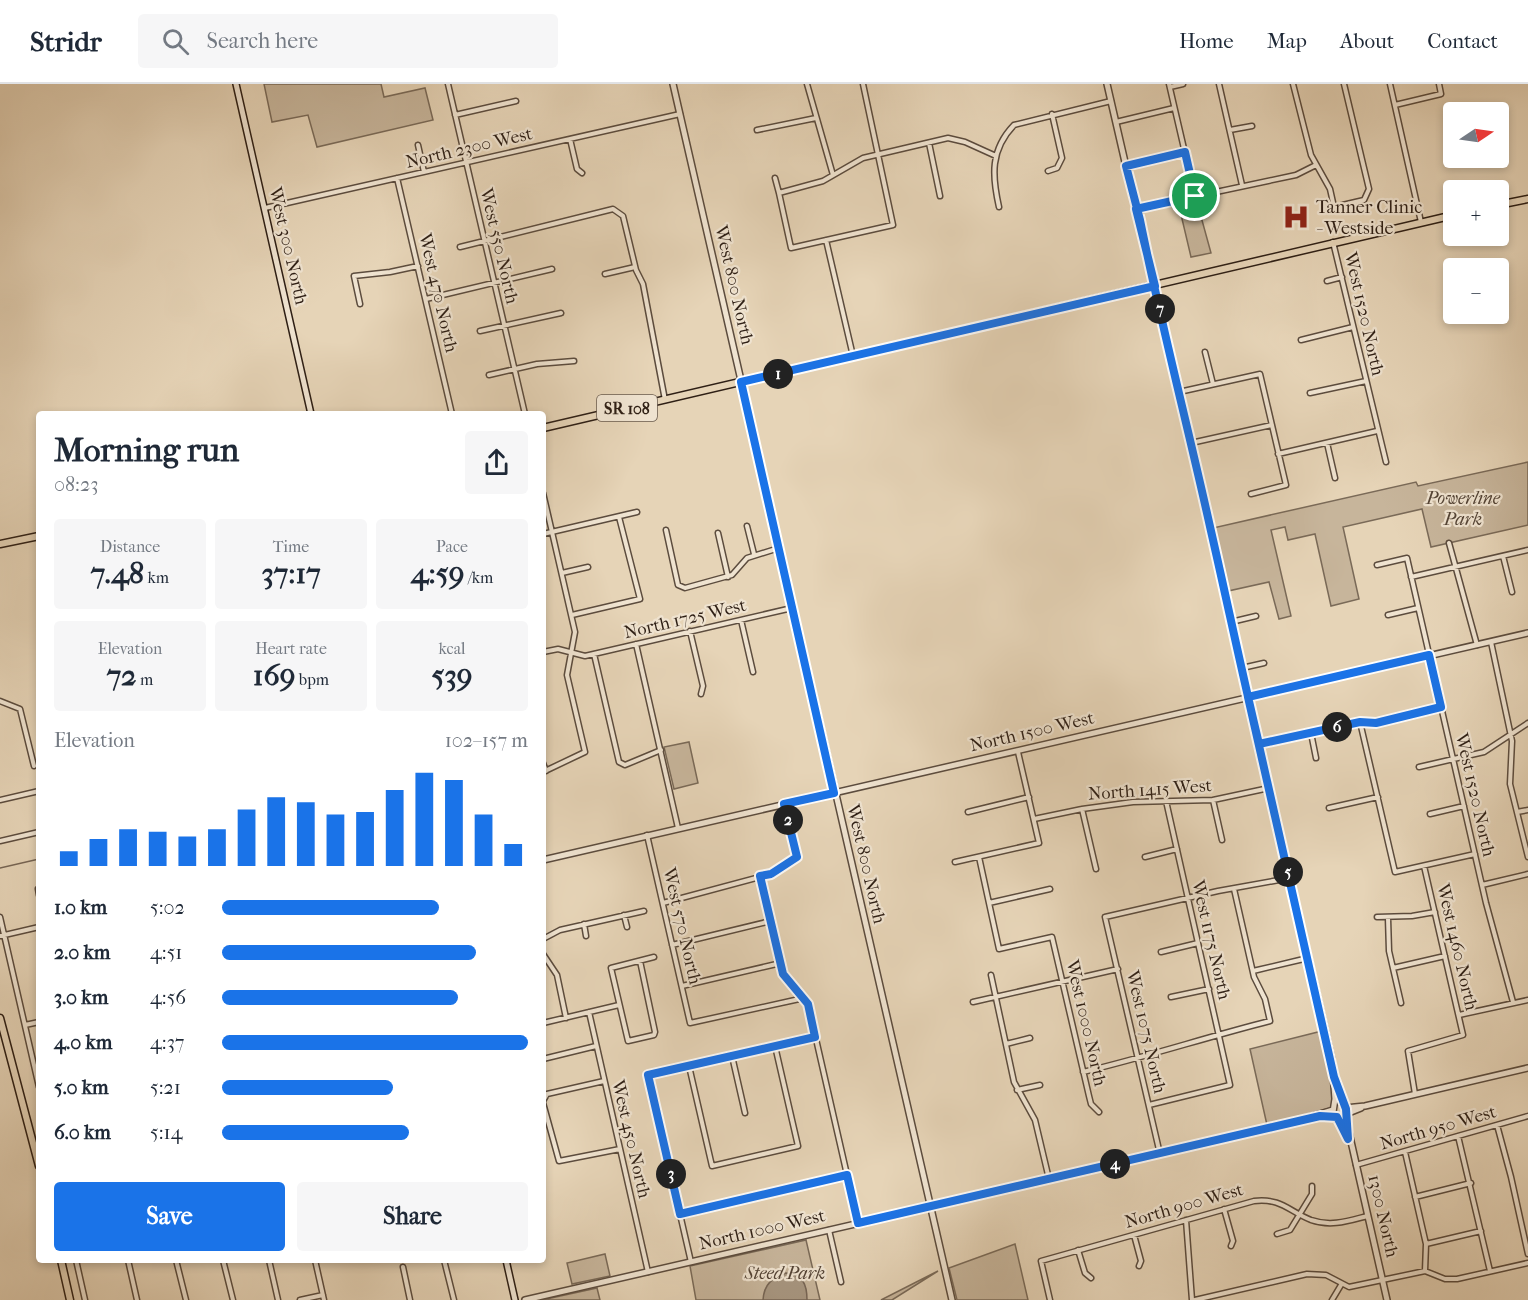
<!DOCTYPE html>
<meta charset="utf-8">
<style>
body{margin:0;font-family:"IM FELL French Canon",serif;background:#f6f6f7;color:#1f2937;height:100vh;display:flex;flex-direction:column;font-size:22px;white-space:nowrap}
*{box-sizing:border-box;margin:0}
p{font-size:20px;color:#747a83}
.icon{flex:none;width:33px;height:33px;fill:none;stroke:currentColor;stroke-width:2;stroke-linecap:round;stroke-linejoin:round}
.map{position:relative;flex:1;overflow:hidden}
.sheet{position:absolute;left:36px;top:327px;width:510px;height:852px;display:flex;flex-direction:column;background:#fff;border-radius:6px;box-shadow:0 3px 9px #0003}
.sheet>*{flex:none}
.needle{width:39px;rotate:77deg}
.fabs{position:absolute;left:1443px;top:18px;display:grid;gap:12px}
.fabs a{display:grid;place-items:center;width:66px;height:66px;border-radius:6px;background:#fff;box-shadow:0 3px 9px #0003;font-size:30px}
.pin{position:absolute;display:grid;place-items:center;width:51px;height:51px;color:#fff;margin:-26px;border:3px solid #fff;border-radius:50%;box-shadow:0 2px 6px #0007}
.km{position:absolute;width:30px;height:30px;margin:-15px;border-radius:50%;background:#222;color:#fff;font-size:16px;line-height:30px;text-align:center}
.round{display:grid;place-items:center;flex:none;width:63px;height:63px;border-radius:6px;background:#f6f6f7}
.summary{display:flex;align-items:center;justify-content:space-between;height:102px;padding:0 18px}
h1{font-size:33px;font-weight:700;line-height:45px}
.stats{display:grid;grid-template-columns:repeat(3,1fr);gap:9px;height:102px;padding:6px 18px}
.stats div{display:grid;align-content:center;border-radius:6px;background:#f6f6f7;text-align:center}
.stats b{font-size:30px;font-weight:700}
.stats small{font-size:16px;font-weight:400}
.stats p{font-size:16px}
.chart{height:168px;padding:12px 18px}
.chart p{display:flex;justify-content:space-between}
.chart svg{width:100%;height:108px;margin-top:6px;stroke:#1a73e8;stroke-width:6}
.button{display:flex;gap:12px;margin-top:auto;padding:12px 18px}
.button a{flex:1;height:69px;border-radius:6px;background:#1a73e8;color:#fff;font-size:24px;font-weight:700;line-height:69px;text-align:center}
.button a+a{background:#f6f6f7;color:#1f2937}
ul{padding:0 18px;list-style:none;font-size:20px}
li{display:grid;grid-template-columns:96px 72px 1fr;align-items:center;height:45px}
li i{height:15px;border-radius:8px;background:#1a73e8}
header{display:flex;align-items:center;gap:36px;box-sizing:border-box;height:84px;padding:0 30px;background:#fff;border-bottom:2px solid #e0e1e3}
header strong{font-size:28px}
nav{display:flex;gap:33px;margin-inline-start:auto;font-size:21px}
.search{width:420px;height:54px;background:#f6f6f7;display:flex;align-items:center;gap:15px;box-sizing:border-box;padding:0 21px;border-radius:6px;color:#747a83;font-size:22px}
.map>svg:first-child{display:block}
.green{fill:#c7b59b;stroke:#7a6a58;stroke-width:1.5}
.water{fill:#a79680;stroke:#765;stroke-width:1.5}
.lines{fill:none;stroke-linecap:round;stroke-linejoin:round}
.stream{stroke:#765;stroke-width:1.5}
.minor-casing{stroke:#5c4c3e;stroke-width:7}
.tertiary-casing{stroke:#5c4c3e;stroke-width:8}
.secondary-casing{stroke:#2e1f15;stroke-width:8}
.primary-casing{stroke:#2e1f15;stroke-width:9}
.minor{stroke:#efe3d0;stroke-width:4}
.tertiary{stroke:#efe3d0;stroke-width:5}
.secondary{stroke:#efe3d0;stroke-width:5}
.primary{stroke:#e6d4b7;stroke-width:6}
.route-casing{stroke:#fff;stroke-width:12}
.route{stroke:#1a73e8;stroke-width:8}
.labels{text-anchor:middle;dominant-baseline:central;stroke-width:4.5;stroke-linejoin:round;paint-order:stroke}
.shield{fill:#efe3d0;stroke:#685a4d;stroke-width:1.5}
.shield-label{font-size:16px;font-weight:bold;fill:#2e1f15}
.street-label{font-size:18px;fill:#2e1f15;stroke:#efe3d0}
.poi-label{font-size:18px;fill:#2e1f15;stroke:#efe3d0;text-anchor:start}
.park-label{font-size:18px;font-style:italic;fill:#544436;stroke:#efe3d0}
</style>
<header>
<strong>Stridr</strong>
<div class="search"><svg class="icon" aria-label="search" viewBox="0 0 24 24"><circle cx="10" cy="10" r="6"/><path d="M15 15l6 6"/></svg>Search here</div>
<nav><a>Home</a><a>Map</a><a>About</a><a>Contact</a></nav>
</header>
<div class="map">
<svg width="1528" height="1216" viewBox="0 0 1528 1216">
<rect width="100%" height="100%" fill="#e6d4b7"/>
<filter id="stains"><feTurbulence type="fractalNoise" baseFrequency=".00333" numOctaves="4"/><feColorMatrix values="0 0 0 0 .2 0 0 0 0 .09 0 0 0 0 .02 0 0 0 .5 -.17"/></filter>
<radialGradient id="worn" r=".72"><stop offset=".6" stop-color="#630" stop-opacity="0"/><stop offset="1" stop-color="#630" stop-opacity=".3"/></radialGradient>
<path class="green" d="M 264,0 L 381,0 L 384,13 L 425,4 L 433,36 L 317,63 L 308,31 L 272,38 Z
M 1197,118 L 1211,169 L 1191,173 L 1179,122 Z
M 1528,378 L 1528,441 L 1431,463 L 1422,425 L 1343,443 L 1359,515 L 1331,522 L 1315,450 L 1288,456 L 1285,443 L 1271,446 L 1291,532 L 1279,535 L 1269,498 L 1228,507 L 1213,444 L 1416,398 L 1418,402 Z
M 689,658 L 698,699 L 674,705 L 664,663 Z
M 1322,947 L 1334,1016 L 1330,1024 L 1267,1041 L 1250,965 Z
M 806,1156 L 820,1216 L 696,1216 L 690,1182 Z
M 1015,1160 L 1028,1216 L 957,1216 L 949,1184 Z
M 605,1170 L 610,1192 L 572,1200 L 567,1179 Z
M 938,1187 L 892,1216 L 881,1216 Z
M 597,1204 L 600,1216 L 542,1216 Z"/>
<path class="water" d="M 786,1189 C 803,1191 807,1200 807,1216 L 763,1216 C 764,1200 772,1194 786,1189 Z"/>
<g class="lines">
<path class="stream" d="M 0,784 L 39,775"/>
<defs>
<path id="minor" d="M 448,0 L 525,330
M 807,0 L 833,91
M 1169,0 L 1195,112
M 1219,0 L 1242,101
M 1293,0 L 1311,71 L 1330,105 L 1334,123 L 1364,116 L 1369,105 L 1344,0
M 1390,0 L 1421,138
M 1170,3 L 1183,0
M 1395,21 L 1441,10 L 1439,0
M 455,31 L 516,17
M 1116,38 L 1174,24
M 757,46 L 816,34
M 1230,46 L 1252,42
M 570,55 L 577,85 L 582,89
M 929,59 L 940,112
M 418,61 L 424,88
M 1126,82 L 1185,68
M 1048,87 L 1057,84 L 1062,74 L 1052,30
M 397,94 L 452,330
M 775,94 L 779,109 L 823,97 L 863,74 L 948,54 L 965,58 L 996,72
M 779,109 L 791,164 L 893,141 L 863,0
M 999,123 C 992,92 990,66 1014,41 L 1111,17
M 265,124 L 680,30
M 1136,125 L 1296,91 L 1316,81
M 826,156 L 853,272
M 1333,158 L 1386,378
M 460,163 L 613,125 L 623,132 L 636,186 L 643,200 L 665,316
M 605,190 L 635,183
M 1327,197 L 1342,193
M 426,215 L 552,185
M 360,220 L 354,192 L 390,188 L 418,182
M 480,247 L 561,229
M 1301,256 L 1353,243
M 1205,268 L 1213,300
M 489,291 L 537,280 L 574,277
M 1179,308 L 1260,290 L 1286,401 L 1251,410
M 1310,309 L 1366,297
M 1191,359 L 1272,341
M 1327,359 L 1335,394
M 1278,370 L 1377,347
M 543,409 L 575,548 L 567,591 L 585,668 L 543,688
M 747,442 L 754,470
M 666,446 L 678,501 L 685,504 L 732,491 L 747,474 L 779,464
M 718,449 L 728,493
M 543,450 L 637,428
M 1449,459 L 1477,561
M 1503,472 L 1512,508
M 1377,481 L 1407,474 L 1486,819 L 1513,918
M 562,489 L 588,483
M 1411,493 L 1528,466
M 572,531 L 640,515 L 619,433
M 1388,531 L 1418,524
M 741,536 L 753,588
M 1231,538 L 1256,532
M 690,547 L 703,602 L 701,610
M 1491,558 L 1512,657 L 1510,700 L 1528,773
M 636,560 L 678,744
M 543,568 L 558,565 L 585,572 L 792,524
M 594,570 L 619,678 L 625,681 L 661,666
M 1242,584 L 1264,579
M 0,617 L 20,625 L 34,682
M 1360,638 L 1395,788 L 1475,770
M 1311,649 L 1316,674
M 1259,660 L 1360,638 L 1376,639 L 1441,623
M 543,679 L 546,687
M 1419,683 L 1484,668 L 1528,639
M 0,716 L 39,707
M 1213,716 L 1222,756
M 1329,724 L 1378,713
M 1082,725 L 1096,785
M 968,728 L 1029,713
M 1517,728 L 1528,726
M 1430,730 L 1464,722
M 1034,735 L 1082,725 L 1133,718 L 1213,716 L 1269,704
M 647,751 L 690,939 L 804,914
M 0,757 L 39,748
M 979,773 L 999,865 L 1052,853 L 1089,1012 L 1091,1020 L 1099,1028
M 1145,773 L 1177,765
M 955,778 L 1039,759 L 1018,668
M 760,792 L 783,889 L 808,920 L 858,1139
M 1482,801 L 1528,790
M 38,805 L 39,811
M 663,819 L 771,790 L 797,773 L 784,720
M 989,819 L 1050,805
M 624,831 L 627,843
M 0,833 L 39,1003
M 1377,833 L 1412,832 L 1435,828
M 1388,834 L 1389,867 L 1401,919
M 584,840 L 586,852
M 0,852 L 39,843
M 543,855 L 560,846 L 644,827
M 672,861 L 771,837
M 1161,868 L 1198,859
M 543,870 L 557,891 L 566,934
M 640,877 L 655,948 L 654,951 L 628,957 L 611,884 L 654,873
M 1393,884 L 1445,872
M 1253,887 L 1308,874
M 991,891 L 1014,998 L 1035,1036 L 1049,1095
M 682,902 L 781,879
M 1171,913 L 1209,905
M 973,918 L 1118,885
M 589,928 L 648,1188
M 1459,931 L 1528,916
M 543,939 L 619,921
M 25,941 L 39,938
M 1006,960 L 1030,954
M 732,972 L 745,1029
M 543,975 L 596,962
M 689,982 L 712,1082 L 798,1062 L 775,962
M 1083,988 C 1146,973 1207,953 1270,937 L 1265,915 L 1254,893 L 1234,805
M 1017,1006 L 1040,1001
M 1415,1010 L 1408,967 L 1463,951 L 1424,782
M 543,1017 L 547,1010 L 604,997
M 543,1019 L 559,1077 L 620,1065
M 1149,1021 L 1230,1001 L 1166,717
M 1497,1041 L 1511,1093 L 1528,1170
M 1458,1052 L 1490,1187
M 1405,1068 L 1426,1160 L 1425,1187
M 1160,1070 L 1105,833 L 1218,807 L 1290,794
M 1356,1081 L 1528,1032
M 1415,1113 L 1471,1099
M 1224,1125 L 1233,1157 L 1231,1162
M 680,1130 L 847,1091
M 1186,1136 L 1192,1216
M 829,1146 L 841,1198
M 1277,1150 L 1290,1146 L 1312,1110 L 1312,1102
M 1134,1151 L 1141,1177 L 1139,1182
M 1426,1160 L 1481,1147
M 1078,1166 L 1085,1189 L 1091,1194
M 76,1176 L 85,1216
M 128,1176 L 137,1216
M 176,1176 L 186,1216
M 223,1176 L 233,1216
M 269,1176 L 278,1216
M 315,1176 L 324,1216
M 444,1176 L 454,1216
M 691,1178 L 648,991 L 815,953
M 403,1183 L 410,1216
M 300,1216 L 323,1211
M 1050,1216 L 1041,1177 L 1254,1117 C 1282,1114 1288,1127 1311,1136 C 1331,1143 1348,1137 1367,1132
M 1195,1216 L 1307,1190 L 1326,1191 L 1349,1203 L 1425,1187 L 1445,1195 L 1457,1195 L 1528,1179
M 1332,1216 L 1341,1201"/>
<path id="tertiary" d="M 673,0 L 952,1216
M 1107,0 L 1332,976 L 1335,1015 L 1333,1028 L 1349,1055
M 543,776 L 1528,549
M 1337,1003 L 1343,1022
M 1345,1024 L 1365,1022 L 1528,984
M 1346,1030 L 1361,1024
M 1345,1031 L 1387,1216
M 525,1216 L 1273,1044 L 1333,1026"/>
<path id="secondary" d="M 236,0 L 311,330
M 506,1176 L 515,1216"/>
<path id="primary" d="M 1498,121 L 1528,115
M 543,344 L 1454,131
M 0,460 L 39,452
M 0,934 L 39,1082
M 61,1176 L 70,1216"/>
</defs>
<use href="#minor" class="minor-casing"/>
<use href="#tertiary" class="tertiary-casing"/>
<use href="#secondary" class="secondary-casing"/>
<use href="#primary" class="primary-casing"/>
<use href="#minor" class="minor"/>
<use href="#tertiary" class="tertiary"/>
<use href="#secondary" class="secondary"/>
<use href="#primary" class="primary"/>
</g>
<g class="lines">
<defs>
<path id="route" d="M 1195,112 L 1136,125 L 1155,202 L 741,298 L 834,709 L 784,720 L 797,773 L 771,790 L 760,792 L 783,890 L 808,920 L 815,953 L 648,991 L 680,1130 L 847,1091 L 858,1139 L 1320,1032 L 1337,1033 L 1348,1055 L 1346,1025 L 1334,993 L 1248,613 L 1429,571 L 1441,623 L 1376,639 L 1360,638 L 1259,660 C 1242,589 1227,517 1211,447 C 1188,343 1161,240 1140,136 L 1126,82 L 1185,68 L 1195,112"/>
</defs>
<use href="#route" class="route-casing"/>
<use href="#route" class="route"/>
</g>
<defs>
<symbol id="hospital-bare" viewBox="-9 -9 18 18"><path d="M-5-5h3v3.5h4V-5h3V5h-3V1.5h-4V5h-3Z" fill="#8f2418" stroke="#efe3d0" stroke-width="2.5" paint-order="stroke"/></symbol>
</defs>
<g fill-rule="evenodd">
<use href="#hospital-bare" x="1277" y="114" width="38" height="38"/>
</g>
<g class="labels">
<rect class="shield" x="597" y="311" width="60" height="26" rx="4.5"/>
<g class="shield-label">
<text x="627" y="324">SR 108</text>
</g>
<g class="street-label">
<text transform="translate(469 64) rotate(-13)">North 2300 West</text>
<text transform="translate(288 162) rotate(77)">West 300 North</text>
<text transform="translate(499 162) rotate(77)">West 550 North</text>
<text transform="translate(734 201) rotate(77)">West 800 North</text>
<text transform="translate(438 209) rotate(77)">West 470 North</text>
<text transform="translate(1364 230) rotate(77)">West 1520 North</text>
<text transform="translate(685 535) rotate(-13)">North 1725 West</text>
<text transform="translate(1032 648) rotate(-13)">North 1500 West</text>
<text transform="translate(1150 706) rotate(-4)">North 1415 West</text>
<text transform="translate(1475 711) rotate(77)">West 1520 North</text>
<text transform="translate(866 780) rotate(77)">West 800 North</text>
<text transform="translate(682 842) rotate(77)">West 570 North</text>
<text transform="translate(1211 856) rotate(77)">West 1175 North</text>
<text transform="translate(1457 863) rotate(77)">West 1460 North</text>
<text transform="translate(1086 939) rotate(77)">West 1000 North</text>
<text transform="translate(1146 948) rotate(77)">West 1075 North</text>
<text transform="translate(1438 1044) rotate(-16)">North 950 West</text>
<text transform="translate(631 1055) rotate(77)">West 450 North</text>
<text transform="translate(1184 1122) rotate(-16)">North 900 West</text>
<text transform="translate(1383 1132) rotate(77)">1300 North</text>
<text transform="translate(762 1146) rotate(-13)">North 1000 West</text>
</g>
<g class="poi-label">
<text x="1316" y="123">Tanner Clinic<tspan x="1316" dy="21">- Westside</tspan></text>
</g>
<g class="park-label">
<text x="1463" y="414">Powerline<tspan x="1463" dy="21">Park</tspan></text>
<text x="785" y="1189">Steed Park</text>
</g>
</g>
<rect width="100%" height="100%" filter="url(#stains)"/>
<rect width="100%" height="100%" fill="url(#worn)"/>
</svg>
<div class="fabs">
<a><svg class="needle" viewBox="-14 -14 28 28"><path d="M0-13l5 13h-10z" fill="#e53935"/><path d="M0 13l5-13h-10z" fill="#747a83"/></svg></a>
<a>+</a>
<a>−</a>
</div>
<div class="pin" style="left:1195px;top:112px;background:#1e9e55"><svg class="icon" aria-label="arrive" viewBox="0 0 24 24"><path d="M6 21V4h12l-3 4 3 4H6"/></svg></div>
<b class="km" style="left:778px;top:290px">1</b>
<b class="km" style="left:788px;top:736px">2</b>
<b class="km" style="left:671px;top:1090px">3</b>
<b class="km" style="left:1115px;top:1080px">4</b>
<b class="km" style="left:1288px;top:788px">5</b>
<b class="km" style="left:1337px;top:643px">6</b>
<b class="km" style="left:1160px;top:225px">7</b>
<section class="sheet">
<div class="summary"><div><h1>Morning run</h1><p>08:23</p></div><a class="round"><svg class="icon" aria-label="share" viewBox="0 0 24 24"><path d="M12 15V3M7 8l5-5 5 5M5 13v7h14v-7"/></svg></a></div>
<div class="stats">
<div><p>Distance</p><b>7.48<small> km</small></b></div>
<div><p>Time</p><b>37:17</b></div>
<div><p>Pace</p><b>4:59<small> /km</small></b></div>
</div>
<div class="stats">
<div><p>Elevation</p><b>72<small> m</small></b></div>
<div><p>Heart rate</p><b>169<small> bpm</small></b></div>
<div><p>kcal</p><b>539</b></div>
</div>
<div class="chart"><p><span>Elevation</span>102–157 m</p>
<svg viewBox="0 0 160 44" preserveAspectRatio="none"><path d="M5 44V38M15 44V33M25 44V29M35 44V30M45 44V32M55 44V29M65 44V21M75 44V16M85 44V18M95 44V23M105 44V22M115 44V13M125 44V6M135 44V9M145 44V23M155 44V35"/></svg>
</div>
<ul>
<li><b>1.0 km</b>5:02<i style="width:71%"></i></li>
<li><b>2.0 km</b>4:51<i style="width:83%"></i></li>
<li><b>3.0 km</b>4:56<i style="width:77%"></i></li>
<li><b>4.0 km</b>4:37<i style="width:100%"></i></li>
<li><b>5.0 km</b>5:21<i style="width:56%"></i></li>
<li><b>6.0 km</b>5:14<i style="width:61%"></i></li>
</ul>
<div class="button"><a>Save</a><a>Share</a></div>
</section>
</div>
